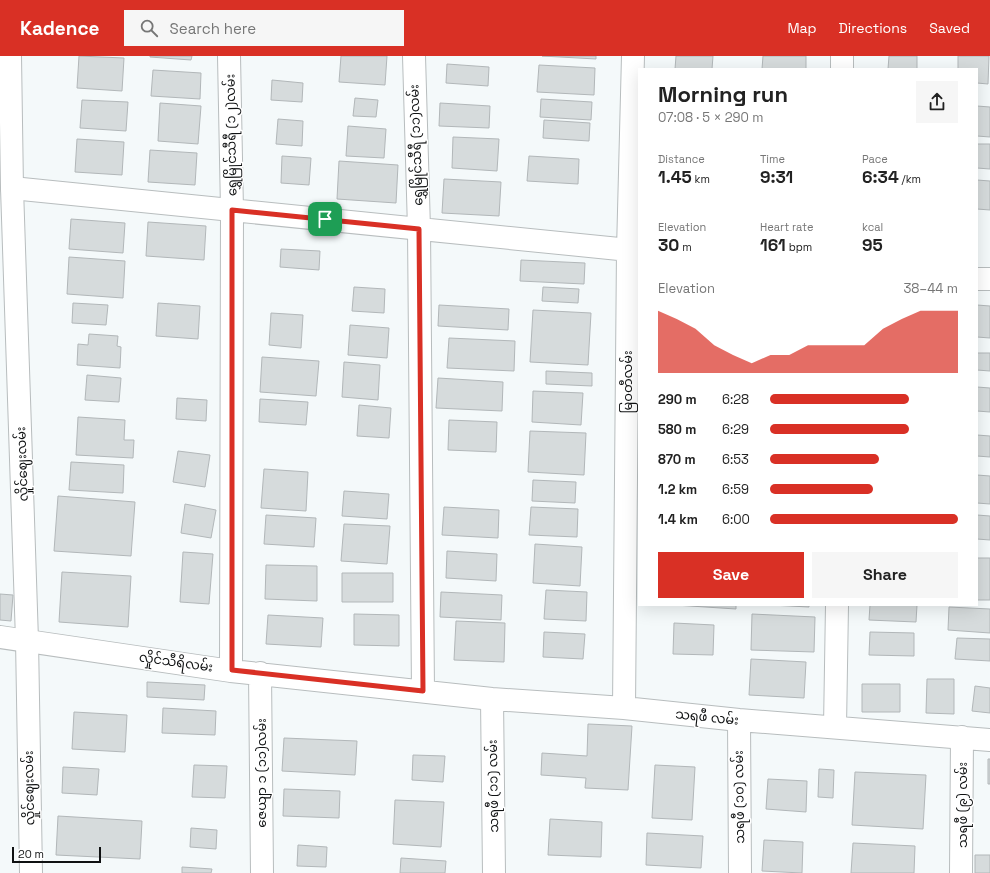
<!DOCTYPE html>
<meta charset="utf-8">
<style>
body{margin:0;font-family:"Space Grotesk","Noto Sans Myanmar",sans-serif;background:#f6f6f6;color:#222;height:100vh;display:flex;flex-direction:column;font-size:15px;white-space:nowrap}
*{box-sizing:border-box;margin:0}
p{font-size:13px;color:#767676}
.icon{flex:none;width:22px;height:22px;fill:none;stroke:currentColor;stroke-width:2;stroke-linecap:round;stroke-linejoin:round}
.map{position:relative;flex:1;overflow:hidden}
.side{position:absolute;left:638px;top:12px;width:340px;height:538px;display:flex;flex-direction:column;background:#fff;border-radius:0px;box-shadow:0 4px 16px #0002}
.side>*{flex:none}
.scale{position:absolute;left:12px;bottom:10px;width:89px;box-sizing:border-box;padding-left:4px;border:2px solid #0f1112;border-top:0;font-size:11px;line-height:14px;white-space:nowrap;color:#0f1112;-webkit-text-stroke:3px #fff;paint-order:stroke}
.pin{position:absolute;display:grid;place-items:center;width:34px;height:34px;color:#fff;margin:-17px;border-radius:8px;box-shadow:0 2px 6px #0006}
.round{display:grid;place-items:center;flex:none;width:42px;height:42px;border-radius:0px;background:#f6f6f6}
.summary{display:flex;align-items:center;justify-content:space-between;height:68px;padding:0 20px}
h1{font-size:22px;font-weight:800;line-height:30px}
.figures{display:grid;grid-template-columns:repeat(3,1fr);gap:6px;height:68px;padding:4px 20px}
.figures div{display:grid;align-content:center}
.figures b{font-size:17px;font-weight:800}
.figures small{font-size:11px;font-weight:400}
.figures p{font-size:11px}
.chart{height:112px;padding:8px 20px}
.chart p{display:flex;justify-content:space-between}
.chart svg{width:100%;height:72px;margin-top:4px;fill:#d93025;opacity:.7}
.cta{display:flex;gap:8px;margin-top:auto;padding:8px 20px}
.cta a{flex:1;height:46px;border-radius:0px;background:#d93025;color:#fff;font-size:16px;font-weight:800;line-height:46px;text-align:center}
.cta a+a{background:#f6f6f6;color:#222}
ul{padding:0 20px;list-style:none;font-size:13px}
li{display:grid;grid-template-columns:64px 48px 1fr;align-items:center;height:30px}
li i{height:10px;border-radius:5px;background:#d93025}
header{display:flex;align-items:center;gap:24px;box-sizing:border-box;height:56px;padding:0 20px;background:#d93025;color:#fff}
header strong{font-size:19px}
nav{display:flex;gap:22px;margin-inline-start:auto;font-size:14px}
.search{width:280px;height:36px;background:#f6f6f6;display:flex;align-items:center;gap:10px;box-sizing:border-box;padding:0 14px;border-radius:0px;color:#767676;font-size:15px}
.map>svg:first-child{display:block}
.building{fill:#d6dbdc;stroke:#b2b7b9}
.lines{fill:none;stroke-linecap:round;stroke-linejoin:round}
.street-casing{stroke:#b8bdbe;stroke-width:24}
.secondary-casing{stroke:#b8bdbe;stroke-width:24}
.street{stroke:#fff;stroke-width:22}
.secondary{stroke:#fff;stroke-width:22}
.route-casing{stroke:#fff;stroke-width:8}
.route{stroke:#d93025;stroke-width:5}
.labels{text-anchor:middle;dominant-baseline:central;stroke-width:3;stroke-linejoin:round;paint-order:stroke}
.street-label{font-size:13px;fill:#0f1112;stroke:#fff}
</style>
<header>
<strong>Kadence</strong>
<div class="search"><svg class="icon" aria-label="search" viewBox="0 0 24 24"><circle cx="10" cy="10" r="6"/><path d="M15 15l6 6"/></svg>Search here</div>
<nav><a>Map</a><a>Directions</a><a>Saved</a></nav>
</header>
<div class="map">
<svg width="990" height="817" viewBox="0 0 990 817">
<rect width="100%" height="100%" fill="#f4f9fa"/>
<path class="building" d="M 79,0 L 124,2 L 122,35 L 77,32 Z
M 150,0 L 192,0 L 191,4 L 150,1 Z
M 341,0 L 387,0 L 385,29 L 339,26 Z
M 542,0 L 596,0 L 596,3 Z
M 676,0 L 713,0 L 712,13 L 675,13 Z
M 763,0 L 806,0 L 806,13 L 762,13 Z
M 889,0 L 917,0 L 917,13 L 888,13 Z
M 958,0 L 989,0 L 988,28 L 977,27 L 977,13 L 958,13 Z
M 447,8 L 489,11 L 488,30 L 446,27 Z
M 539,9 L 595,12 L 594,39 L 537,36 Z
M 153,14 L 201,17 L 200,43 L 151,40 Z
M 272,24 L 303,27 L 302,46 L 271,44 Z
M 355,42 L 378,44 L 376,61 L 353,60 Z
M 541,43 L 592,46 L 591,64 L 540,61 Z
M 82,44 L 128,46 L 126,75 L 80,72 Z
M 160,47 L 201,50 L 198,88 L 158,85 Z
M 440,47 L 490,50 L 489,72 L 439,70 Z
M 977,50 L 990,51 L 990,81 L 977,80 Z
M 278,63 L 303,65 L 302,90 L 276,88 Z
M 544,64 L 590,67 L 589,85 L 543,82 Z
M 348,70 L 386,73 L 384,102 L 346,100 Z
M 453,81 L 499,83 L 497,115 L 452,112 Z
M 77,83 L 124,86 L 122,119 L 75,116 Z
M 977,88 L 990,88 L 990,113 L 977,112 Z
M 150,94 L 197,97 L 195,129 L 148,126 Z
M 282,100 L 311,102 L 309,129 L 281,127 Z
M 529,100 L 579,103 L 578,128 L 527,125 Z
M 339,105 L 398,109 L 396,147 L 337,143 Z
M 444,123 L 501,126 L 499,160 L 442,157 Z
M 977,124 L 990,125 L 990,154 L 977,153 Z
M 71,163 L 125,167 L 123,197 L 69,193 Z
M 148,166 L 206,170 L 204,204 L 146,200 Z
M 281,193 L 320,195 L 319,214 L 280,211 Z
M 69,201 L 125,205 L 123,242 L 67,238 Z
M 521,204 L 585,207 L 584,228 L 520,225 Z
M 354,231 L 385,233 L 384,257 L 352,255 Z
M 543,231 L 579,233 L 578,247 L 542,245 Z
M 73,247 L 108,249 L 106,269 L 72,267 Z
M 158,247 L 200,250 L 198,283 L 156,280 Z
M 439,249 L 509,253 L 508,274 L 438,270 Z
M 977,249 L 990,250 L 990,282 L 977,281 Z
M 533,254 L 591,257 L 588,309 L 530,306 Z
M 271,257 L 303,259 L 301,292 L 269,289 Z
M 350,269 L 389,272 L 387,302 L 348,299 Z
M 89,278 L 118,280 L 117,290 L 121,291 L 120,312 L 77,309 L 78,288 L 88,289 Z
M 449,282 L 515,285 L 514,315 L 447,312 Z
M 977,297 L 990,297 L 990,315 L 977,314 Z
M 262,301 L 319,305 L 316,340 L 260,336 Z
M 344,306 L 380,309 L 378,344 L 342,341 Z
M 546,315 L 592,317 L 592,330 L 546,328 Z
M 87,319 L 121,322 L 119,346 L 85,344 Z
M 438,322 L 503,326 L 502,355 L 436,352 Z
M 977,331 L 990,332 L 990,356 L 977,355 Z
M 533,335 L 583,337 L 581,369 L 532,366 Z
M 177,342 L 207,344 L 206,365 L 176,363 Z
M 260,343 L 308,346 L 306,369 L 259,366 Z
M 359,349 L 391,352 L 389,382 L 357,380 Z
M 78,361 L 125,364 L 124,384 L 134,384 L 133,402 L 76,399 Z
M 449,364 L 497,366 L 496,396 L 448,394 Z
M 530,375 L 586,377 L 584,419 L 528,416 Z
M 977,379 L 990,380 L 990,401 L 977,400 Z
M 178,395 L 210,399 L 205,431 L 173,426 Z
M 71,406 L 124,409 L 123,437 L 69,434 Z
M 264,413 L 308,416 L 306,455 L 261,452 Z
M 977,419 L 990,420 L 990,448 L 977,447 Z
M 533,424 L 576,426 L 575,447 L 532,445 Z
M 344,435 L 389,438 L 387,463 L 342,460 Z
M 58,440 L 135,446 L 131,500 L 54,495 Z
M 185,448 L 216,454 L 211,482 L 181,477 Z
M 444,451 L 499,454 L 498,482 L 442,479 Z
M 531,451 L 578,453 L 577,481 L 529,479 Z
M 266,459 L 316,462 L 314,491 L 264,488 Z
M 977,459 L 990,460 L 990,484 L 977,483 Z
M 344,468 L 390,470 L 387,508 L 341,505 Z
M 535,488 L 582,491 L 580,530 L 533,527 Z
M 447,495 L 497,498 L 496,525 L 446,522 Z
M 183,496 L 213,498 L 209,548 L 180,546 Z
M 977,502 L 990,502 L 990,544 L 977,544 Z
M 266,509 L 317,510 L 317,545 L 265,543 Z
M 62,516 L 131,520 L 128,571 L 59,566 Z
M 342,517 L 393,517 L 393,546 L 342,546 Z
M 546,534 L 587,536 L 586,565 L 544,563 Z
M 441,536 L 502,539 L 501,564 L 440,561 Z
M 0,538 L 13,539 L 11,565 L 0,564 Z
M 675,549 L 736,549 L 736,553 Z
M 771,549 L 809,549 L 809,551 Z
M 870,549 L 917,549 L 916,566 L 869,564 Z
M 949,551 L 990,553 L 990,577 L 948,574 Z
M 354,558 L 399,559 L 399,590 L 354,589 Z
M 752,558 L 815,561 L 814,596 L 751,594 Z
M 268,559 L 323,562 L 321,591 L 266,588 Z
M 456,565 L 505,567 L 504,606 L 454,604 Z
M 674,567 L 714,569 L 713,599 L 673,598 Z
M 544,576 L 585,578 L 583,603 L 543,601 Z
M 870,576 L 914,577 L 914,600 L 869,599 Z
M 957,582 L 990,583 L 990,605 L 955,603 Z
M 751,603 L 806,606 L 804,642 L 749,639 Z
M 927,623 L 954,623 L 954,658 L 926,657 Z
M 147,626 L 205,629 L 204,644 L 147,641 Z
M 862,628 L 900,628 L 900,656 L 862,656 Z
M 975,630 L 990,632 L 990,657 L 972,655 Z
M 163,652 L 216,655 L 215,679 L 162,677 Z
M 74,656 L 127,659 L 125,696 L 72,693 Z
M 588,668 L 632,670 L 628,734 L 585,732 L 586,722 L 541,719 L 542,697 L 587,700 Z
M 284,682 L 357,685 L 355,719 L 282,715 Z
M 413,699 L 445,700 L 443,726 L 412,724 Z
M 988,703 L 990,703 L 990,728 L 988,728 Z
M 194,709 L 227,710 L 225,742 L 192,741 Z
M 655,709 L 695,711 L 692,764 L 652,762 Z
M 63,711 L 99,713 L 97,739 L 62,737 Z
M 819,713 L 834,714 L 833,742 L 818,741 Z
M 855,716 L 926,719 L 923,773 L 852,769 Z
M 768,723 L 807,725 L 806,756 L 766,753 Z
M 284,733 L 340,735 L 339,762 L 283,760 Z
M 395,744 L 444,746 L 441,791 L 393,788 Z
M 58,760 L 142,765 L 140,803 L 56,799 Z
M 550,763 L 602,766 L 601,801 L 548,799 Z
M 191,772 L 217,774 L 216,793 L 190,791 Z
M 647,777 L 703,780 L 701,812 L 646,809 Z
M 764,784 L 803,786 L 802,817 L 762,815 Z
M 853,787 L 915,790 L 914,817 L 851,817 Z
M 298,789 L 327,791 L 326,811 L 297,810 Z
M 975,799 L 990,799 L 990,817 L 975,817 Z
M 401,802 L 446,805 L 445,817 L 400,817 Z
M 182,811 L 212,813 L 211,817 L 182,817 Z"/>
<g class="lines">
<defs>
<path id="street" d="M 229,0 L 232,154 L 231,615
M 414,0 L 419,173 L 423,635
M 842,13 L 842,0
M 12,132 L 639,195
M 977,223 L 990,223
M 0,581 L 231,615 L 492,643 L 624,652 L 739,664 L 990,684
M 260,617 L 262,817
M 492,643 L 494,817
M 624,652 L 628,194 L 633,0
M 739,664 L 740,817
M 835,671 L 837,549
M 961,817 L 962,681"/>
<path id="secondary" d="M 10,0 L 12,132 L 27,584 L 31,817"/>
</defs>
<use href="#street" class="street-casing"/>
<use href="#secondary" class="secondary-casing"/>
<use href="#street" class="street"/>
<use href="#secondary" class="secondary"/>
</g>
<g class="lines">
<defs>
<path id="route" d="M 232,154 L 419,173 L 423,635 L 232,614 Z"/>
</defs>
<use href="#route" class="route-casing"/>
<use href="#route" class="route"/>
</g>
<g class="labels">
<g class="street-label">
<text transform="translate(231 79) rotate(-91)">ရွှေမြိုင်သီရီ (၁၂)လမ်း</text>
<text transform="translate(416 89) rotate(-92)">ရွှေမြိုင်သီရီ (၁၁)လမ်း</text>
<text transform="translate(627 326) rotate(-90)">မြဝတီလမ်း</text>
<text transform="translate(22 408) rotate(-92)">လှိုင်ဈေးလမ်း</text>
<text transform="translate(176 606) rotate(8)">လှိုင်သီရိလမ်း</text>
<text transform="translate(707 661) rotate(6)">သရဖီ လမ်း</text>
<text transform="translate(261 717) rotate(-90)">ဇေယျာ ၁ (၁၁)လမ်း</text>
<text transform="translate(493 730) rotate(-91)">သရဖီ (၁၁) လမ်း</text>
<text transform="translate(29 732) rotate(-91)">လှိုင်ဈေးလမ်း</text>
<text transform="translate(739 741) rotate(-91)">သရဖီ (၁၀) လမ်း</text>
<text transform="translate(962 749) rotate(-90)">သရဖီ (၉) လမ်း</text>
</g>
</g>
</svg>
<div class="scale">20 m</div>
<div class="pin" style="left:325px;top:163px;background:#1e9e55"><svg class="icon" aria-label="arrive" viewBox="0 0 24 24"><path d="M6 21V4h12l-3 4 3 4H6"/></svg></div>
<section class="side">
<div class="summary"><div><h1>Morning run</h1><p>07:08 · 5 × 290 m</p></div><a class="round"><svg class="icon" aria-label="share" viewBox="0 0 24 24"><path d="M12 15V3M7 8l5-5 5 5M5 13v7h14v-7"/></svg></a></div>
<div class="figures">
<div><p>Distance</p><b>1.45<small> km</small></b></div>
<div><p>Time</p><b>9:31</b></div>
<div><p>Pace</p><b>6:34<small> /km</small></b></div>
</div>
<div class="figures">
<div><p>Elevation</p><b>30<small> m</small></b></div>
<div><p>Heart rate</p><b>161<small> bpm</small></b></div>
<div><p>kcal</p><b>95</b></div>
</div>
<div class="chart"><p><span>Elevation</span>38–44 m</p>
<svg viewBox="0 0 160 44" preserveAspectRatio="none"><path d="M0 44V6L10 11L20 17L30 27L40 33L50 38L60 33L70 33L80 27L90 27L100 27L110 27L120 17L130 11L140 6L150 6L160 6V44z"/></svg>
</div>
<ul>
<li><b>290 m</b>6:28<i style="width:74%"></i></li>
<li><b>580 m</b>6:29<i style="width:74%"></i></li>
<li><b>870 m</b>6:53<i style="width:58%"></i></li>
<li><b>1.2 km</b>6:59<i style="width:55%"></i></li>
<li><b>1.4 km</b>6:00<i style="width:100%"></i></li>
</ul>
<div class="cta"><a>Save</a><a>Share</a></div>
</section>
</div>
